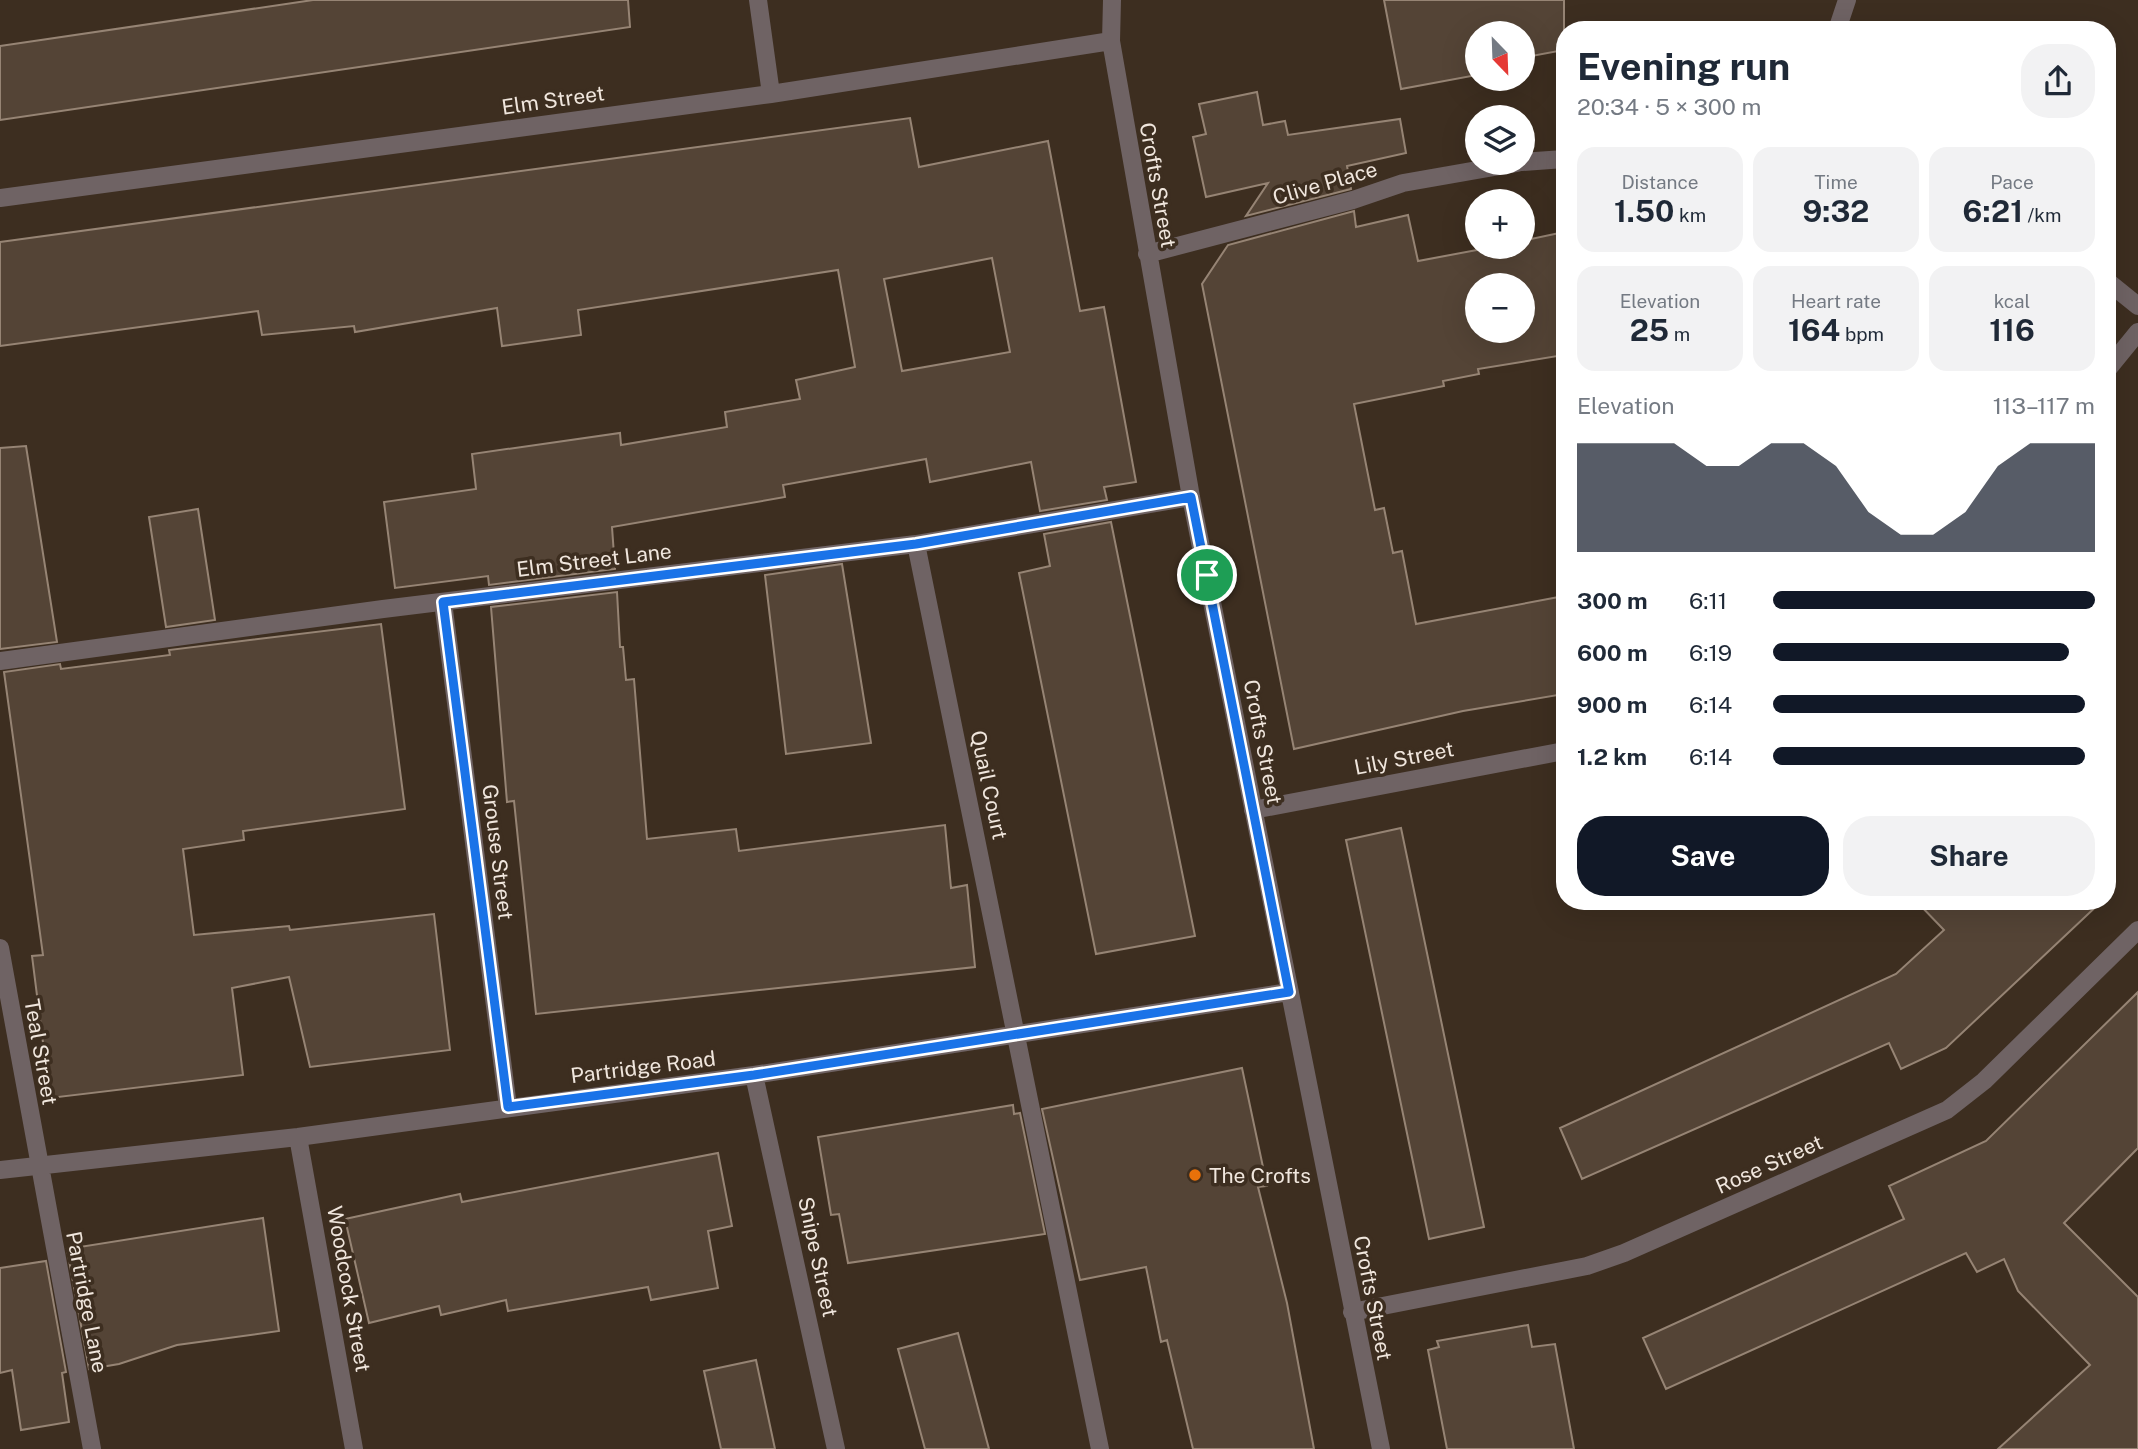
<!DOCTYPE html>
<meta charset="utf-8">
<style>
body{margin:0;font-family:"Public Sans",sans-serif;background:#f2f2f3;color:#1f2937;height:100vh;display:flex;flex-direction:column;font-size:26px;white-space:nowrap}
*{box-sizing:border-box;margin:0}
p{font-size:23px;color:#747a83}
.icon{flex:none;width:38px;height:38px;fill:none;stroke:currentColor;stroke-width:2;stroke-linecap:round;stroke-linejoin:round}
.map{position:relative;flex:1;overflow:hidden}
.sheet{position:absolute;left:1556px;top:21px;width:560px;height:889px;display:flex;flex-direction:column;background:#fff;border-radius:28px;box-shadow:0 7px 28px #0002}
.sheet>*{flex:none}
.needle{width:46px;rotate:157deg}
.tools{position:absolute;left:1465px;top:21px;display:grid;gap:14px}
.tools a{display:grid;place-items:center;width:70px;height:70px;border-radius:50%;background:#fff;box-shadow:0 7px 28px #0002;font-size:35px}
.pin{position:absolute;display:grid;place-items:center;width:60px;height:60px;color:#fff;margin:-30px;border:4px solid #fff;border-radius:50%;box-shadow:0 2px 7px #0007}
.round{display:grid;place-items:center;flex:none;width:74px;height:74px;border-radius:28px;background:#f2f2f3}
.summary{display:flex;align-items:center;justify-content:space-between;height:119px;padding:0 21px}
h1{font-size:38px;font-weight:700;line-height:52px}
.metrics{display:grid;grid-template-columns:repeat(3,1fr);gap:10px;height:119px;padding:7px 21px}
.metrics div{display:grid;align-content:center;border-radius:18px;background:#f2f2f3;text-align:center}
.metrics b{font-size:30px;font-weight:700}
.metrics small{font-size:19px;font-weight:400}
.metrics p{font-size:19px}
.chart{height:196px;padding:14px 21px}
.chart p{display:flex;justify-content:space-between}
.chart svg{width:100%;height:126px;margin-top:7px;fill:#111827;opacity:.7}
.primary-button{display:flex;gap:14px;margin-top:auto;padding:14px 21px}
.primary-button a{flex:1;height:80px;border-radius:28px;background:#111827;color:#fff;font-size:28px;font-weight:700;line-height:80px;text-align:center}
.primary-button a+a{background:#f2f2f3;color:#1f2937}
ul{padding:0 21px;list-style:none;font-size:23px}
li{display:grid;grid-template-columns:112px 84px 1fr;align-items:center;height:52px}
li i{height:18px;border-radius:9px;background:#111827}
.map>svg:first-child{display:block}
.building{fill:#544436;stroke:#968474;stroke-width:2;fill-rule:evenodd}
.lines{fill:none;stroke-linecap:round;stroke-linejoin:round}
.minor{stroke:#6f6364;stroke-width:18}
.route-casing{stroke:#fff;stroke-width:14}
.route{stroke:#1a73e8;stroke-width:9}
.food-dot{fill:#e8710a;stroke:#3d2e20;stroke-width:2.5}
.labels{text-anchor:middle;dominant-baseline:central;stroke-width:7;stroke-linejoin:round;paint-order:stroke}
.street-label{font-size:21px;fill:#f0e6dd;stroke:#3d2e20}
.poi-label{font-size:21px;fill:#f0e6dd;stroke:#3d2e20;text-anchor:start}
</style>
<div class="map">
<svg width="2138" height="1449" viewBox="0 0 2138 1449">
<rect width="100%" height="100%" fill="#3d2e20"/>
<path class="building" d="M 313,0 L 628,0 L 630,27 L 0,120 L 0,46 Z
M 1384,0 L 1564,0 L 1564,50 L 1526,57 L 1528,66 L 1522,67 L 1522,33 L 1477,33 L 1477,75 L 1401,89 Z
M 1257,92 L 1263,125 L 1285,121 L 1288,135 L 1400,119 L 1406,153 L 1347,166 L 1351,189 L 1246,216 L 1268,183 L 1206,197 L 1193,137 L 1206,134 L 1199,104 Z
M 910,118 L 919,167 L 1048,141 L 1080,311 L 1104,307 L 1136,482 L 1104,487 L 1107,500 L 1040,511 L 1031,462 L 930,482 L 926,459 L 783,485 L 785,497 L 612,527 L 615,569 L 489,585 L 488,576 L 395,588 L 384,502 L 476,489 L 472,454 L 620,433 L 621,445 L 727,427 L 725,412 L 800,399 L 796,380 L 855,367 L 838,270 L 578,310 L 581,335 L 502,346 L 497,308 L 355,332 L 354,326 L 262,335 L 258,311 L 0,346 L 0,242 ZM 992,258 L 1010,352 L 902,371 L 884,279 Z
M 1354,211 L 1356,227 L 1408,215 L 1418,261 L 1493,247 L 1522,247 L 1522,241 L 1564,232 L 1564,355 L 1478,369 L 1479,374 L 1443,381 L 1444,386 L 1354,404 L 1375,510 L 1384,508 L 1393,553 L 1402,551 L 1416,624 L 1564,596 L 1564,694 L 1463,711 L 1294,749 L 1202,284 L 1228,245 ZM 1477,285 L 1522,285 L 1522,331 L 1477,331 Z
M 26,446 L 57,642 L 0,649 L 0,448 Z
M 198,509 L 215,620 L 166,627 L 149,517 Z
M 1111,522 L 1195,936 L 1096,954 L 1019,573 L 1050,566 L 1044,534 Z
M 842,564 L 871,743 L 786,754 L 765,575 Z
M 617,592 L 620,647 L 623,647 L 626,680 L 634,679 L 647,839 L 736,829 L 739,851 L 945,825 L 951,888 L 967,885 L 975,967 L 536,1014 L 514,801 L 507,802 L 491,607 Z
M 381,624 L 405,809 L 243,831 L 244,840 L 183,849 L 194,935 L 289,926 L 290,930 L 434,914 L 450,1050 L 310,1067 L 289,977 L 232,988 L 243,1075 L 50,1098 L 32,956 L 43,955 L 4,672 L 60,664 L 61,669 L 170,655 L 169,650 Z
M 1401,828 L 1484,1227 L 1429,1239 L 1346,840 Z
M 1916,901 L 2102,901 L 1946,1048 L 1901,1069 L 1889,1043 L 1582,1179 L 1560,1128 L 1896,974 L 1944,930 Z
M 2138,992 L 2138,1148 L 2064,1223 L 2138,1297 L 2138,1449 L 1998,1449 L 2090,1365 L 2018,1291 L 2004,1259 L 1977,1272 L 1966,1253 L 1666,1389 L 1643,1338 L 1904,1219 L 1889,1186 L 1986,1141 Z
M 1242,1068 L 1267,1186 L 1258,1187 L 1287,1303 L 1314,1449 L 1193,1449 L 1167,1340 L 1161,1342 L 1146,1267 L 1080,1280 L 1042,1109 Z
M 1013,1105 L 1014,1114 L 1020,1113 L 1045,1234 L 848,1263 L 839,1214 L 831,1215 L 818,1137 Z
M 718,1153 L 732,1226 L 708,1231 L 718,1288 L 651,1300 L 648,1287 L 508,1311 L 506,1300 L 441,1315 L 439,1306 L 369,1323 L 345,1219 L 460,1194 L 462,1202 Z
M 263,1218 L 279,1331 L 177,1345 L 119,1364 L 89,1369 L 67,1249 Z
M 46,1261 L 66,1372 L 62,1373 L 69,1422 L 21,1430 L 12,1370 L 0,1373 L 0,1268 Z
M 1528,1325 L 1532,1347 L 1555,1344 L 1574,1449 L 1447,1449 L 1428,1350 L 1439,1347 L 1437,1341 Z
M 958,1333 L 989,1449 L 925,1449 L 898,1349 Z
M 756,1360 L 775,1449 L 721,1449 L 704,1371 Z"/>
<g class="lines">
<path class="minor" d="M 758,0 L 771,94
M 1112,0 L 1111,41 L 1191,497 L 1381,1449
M 1837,30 L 1847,0
M 1522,162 L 1564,159
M 0,198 L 771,94 L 1111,41
M 1147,254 L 1353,200 L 1403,183 L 1517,163
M 2107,281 L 2138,306
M 2107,370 L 2138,332
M 916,544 L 1100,1449
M 443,602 L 508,1107
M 0,661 L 383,609 L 916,544 L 1191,497
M 1253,810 L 1564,751
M 0,948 L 92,1449
M 754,1075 L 836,1449
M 298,1137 L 354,1449
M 0,1170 L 298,1137 L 754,1075 L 1289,992
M 1352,1312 L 1587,1266 L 1624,1253 L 1947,1110 L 1984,1081 L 2138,930"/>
</g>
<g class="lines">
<defs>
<path id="route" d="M 1191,497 L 1289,992 L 754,1075 L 508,1107 L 443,602 L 916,544 Z"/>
</defs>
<use href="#route" class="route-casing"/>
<use href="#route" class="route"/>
</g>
<circle class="food-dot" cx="1195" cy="1175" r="7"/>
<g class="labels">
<g class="street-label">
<text transform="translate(553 100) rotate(-8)">Elm Street</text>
<text transform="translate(1325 183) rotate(-16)">Clive Place</text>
<text transform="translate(1158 185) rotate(80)">Crofts Street</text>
<text transform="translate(594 560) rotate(-7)">Elm Street Lane</text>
<text transform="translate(1263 742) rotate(79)">Crofts Street</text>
<text transform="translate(1404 758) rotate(-11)">Lily Street</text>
<text transform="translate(989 785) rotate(78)">Quail Court</text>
<text transform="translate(498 852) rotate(83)">Grouse Street</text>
<text transform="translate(41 1052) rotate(80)">Teal Street</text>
<text transform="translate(643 1067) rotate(-7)">Partridge Road</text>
<text transform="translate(1769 1164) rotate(-24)">Rose Street</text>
<text transform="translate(818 1257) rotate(78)">Snipe Street</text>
<text transform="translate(349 1289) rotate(80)">Woodcock Street</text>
<text transform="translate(1373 1298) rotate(79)">Crofts Street</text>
<text transform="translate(87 1302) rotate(79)">Partridge Lane</text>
</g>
<g class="poi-label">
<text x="1209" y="1175">The Crofts</text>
</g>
</g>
</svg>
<div class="tools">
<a><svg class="needle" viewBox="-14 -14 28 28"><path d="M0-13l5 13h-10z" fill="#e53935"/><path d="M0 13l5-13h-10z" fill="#747a83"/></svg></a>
<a><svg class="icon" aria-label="layers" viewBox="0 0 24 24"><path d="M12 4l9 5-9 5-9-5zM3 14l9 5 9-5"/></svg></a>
<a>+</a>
<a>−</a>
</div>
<div class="pin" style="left:1207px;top:575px;background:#1e9e55"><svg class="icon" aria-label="arrive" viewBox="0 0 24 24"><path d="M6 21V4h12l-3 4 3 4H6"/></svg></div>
<section class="sheet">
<div class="summary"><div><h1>Evening run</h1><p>20:34 · 5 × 300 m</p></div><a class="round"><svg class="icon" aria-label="share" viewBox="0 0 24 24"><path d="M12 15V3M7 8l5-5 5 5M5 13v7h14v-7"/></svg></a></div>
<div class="metrics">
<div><p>Distance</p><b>1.50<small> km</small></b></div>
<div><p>Time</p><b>9:32</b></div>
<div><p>Pace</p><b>6:21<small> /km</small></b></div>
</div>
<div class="metrics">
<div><p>Elevation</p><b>25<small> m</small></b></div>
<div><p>Heart rate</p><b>164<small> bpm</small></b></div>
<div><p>kcal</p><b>116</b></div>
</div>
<div class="chart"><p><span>Elevation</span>113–117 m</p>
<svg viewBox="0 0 160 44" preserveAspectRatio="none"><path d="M0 44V6L10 6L20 6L30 6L40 14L50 14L60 6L70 6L80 14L90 30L100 38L110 38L120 30L130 14L140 6L150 6L160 6V44z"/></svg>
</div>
<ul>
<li><b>300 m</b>6:11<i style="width:100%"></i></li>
<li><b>600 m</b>6:19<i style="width:92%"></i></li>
<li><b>900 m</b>6:14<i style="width:97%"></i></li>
<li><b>1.2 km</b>6:14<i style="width:97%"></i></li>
</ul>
<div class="primary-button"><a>Save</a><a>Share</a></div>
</section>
</div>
